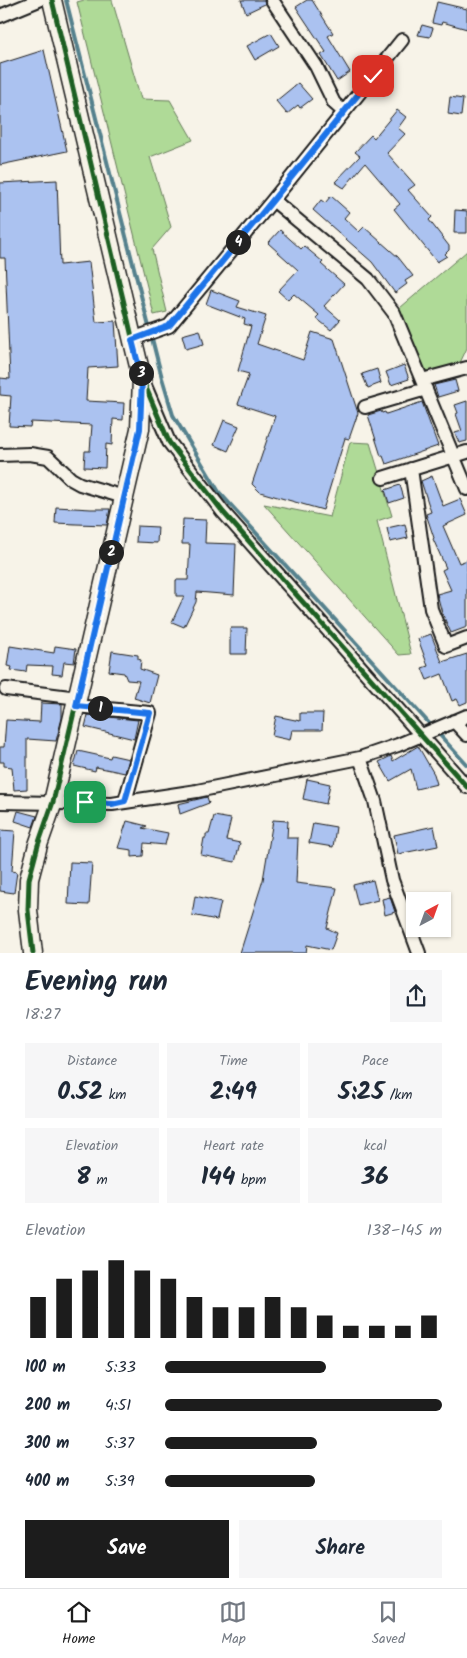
<!DOCTYPE html>
<meta charset="utf-8">
<style>
body{margin:0;font-family:Kalam,sans-serif;background:#f6f6f7;color:#1f2937;height:100vh;display:flex;flex-direction:column;font-size:19px;white-space:nowrap}
*{box-sizing:border-box;margin:0}
p{font-size:16px;color:#747a83}
.icon{flex:none;width:28px;height:28px;fill:none;stroke:currentColor;stroke-width:2;stroke-linecap:round;stroke-linejoin:round}
.map{position:relative;height:953px;overflow:hidden}
.details{display:flex;flex-direction:column;background:#fff;flex:1}
.details>*{flex:none}
.needle{width:32px;rotate:41deg}
.fabs{position:absolute;left:406px;top:892px;display:grid;gap:10px}
.fabs a{display:grid;place-items:center;width:45px;height:45px;border-radius:0px;background:#fff;box-shadow:0 1px 4px #0004;font-size:25px}
.pin{position:absolute;display:grid;place-items:center;width:42px;height:42px;color:#fff;margin:-21px;border-radius:10px;box-shadow:0 2px 8px #0006}
.km{position:absolute;width:25px;height:25px;margin:-12px;border-radius:50%;background:#222;color:#fff;font-size:14px;line-height:25px;text-align:center}
.round{display:grid;place-items:center;flex:none;width:52px;height:52px;border-radius:0px;background:#f6f6f7}
.head{display:flex;align-items:center;justify-content:space-between;height:85px;padding:0 25px}
h1{font-size:28px;font-weight:700;line-height:38px}
.figures{display:grid;grid-template-columns:repeat(3,1fr);gap:8px;height:85px;padding:5px 25px}
.figures div{display:grid;align-content:center;border-radius:0px;background:#f6f6f7;text-align:center}
.figures b{font-size:25px;font-weight:700}
.figures small{font-size:14px;font-weight:400}
.figures p{font-size:14px}
.chart{height:140px;padding:10px 25px}
.chart p{display:flex;justify-content:space-between}
.chart svg{width:100%;height:90px;margin-top:5px;stroke:#1c1c1c;stroke-width:6}
.action{display:flex;gap:10px;margin-top:auto;padding:10px 25px}
.action a{flex:1;height:58px;border-radius:0px;background:#1c1c1c;color:#fff;font-size:20px;font-weight:700;line-height:58px;text-align:center}
.action a+a{background:#f6f6f7;color:#1f2937}
ul{padding:0 25px;list-style:none;font-size:16px}
li{display:grid;grid-template-columns:80px 60px 1fr;align-items:center;height:38px}
li i{height:12px;border-radius:6px;background:#1c1c1c}
.tabs{display:flex;justify-content:space-around;align-items:center;height:70px;border-top:1px solid #e0e1e3;background:#fff;font-size:14px;color:#747a83}
.tabs a{display:grid;justify-items:center;gap:2px}
.tabs .selected{color:#1c1c1c}
.map>svg:first-child{display:block}
.green{fill:#afda97;stroke:#667b5a}
.lines{fill:none;stroke-linecap:round;stroke-linejoin:round}
.stream{stroke:#54818d;stroke-width:4}
.building{fill:#abc2f0;stroke:#1c1c1c}
.street-casing{stroke:#1c1c1c;stroke-width:16}
.secondary-casing{stroke:#1c1c1c;stroke-width:21}
.street{stroke:#f7f3e8;stroke-width:12}
.secondary{stroke:#f7f3e8;stroke-width:18}
.cycleway-casing{stroke:#f7f3e8;stroke-width:8}
.cycleway{stroke:#1b5e20;stroke-width:5}
.route-casing{stroke:#fff;stroke-width:10}
.route{stroke:#1a73e8;stroke-width:6}
</style>
<div class="map">
<svg width="467" height="953" viewBox="0 0 467 953">
<rect width="100%" height="100%" fill="#f7f3e8"/>
<filter id="ink" filterUnits="userSpaceOnUse"><feTurbulence type="fractalNoise" baseFrequency=".02" numOctaves="2"/><feDisplacementMap in="SourceGraphic" scale="10" xChannelSelector="R" yChannelSelector="G"/><feConvolveMatrix kernelMatrix="1 2 1 2 8 2 1 2 1" color-interpolation-filters="sRGB"/></filter>
<g filter="url(#ink)">
<path class="green" d="M 84,0 L 112,0 L 141,99 L 170,100 L 193,140 L 150,157 L 171,227 L 152,249 L 167,312 L 154,315 L 77,2 Z
M 467,251 L 467,348 L 458,367 L 428,378 L 394,313 Z
M 350,442 L 370,443 L 392,516 L 377,521 L 411,654 L 399,655 L 264,504 L 330,517 Z"/>
<g class="lines">
<path class="stream" d="M 66,0 L 162,378 L 173,415 L 219,492 L 467,765"/>
</g>
<path class="building" d="M 241,0 L 264,0 L 265,4 L 246,13 Z
M 307,0 L 312,0 L 333,33 L 328,36 L 350,72 L 337,81 L 321,55 L 326,52 L 296,7 Z
M 437,2 L 467,9 L 467,29 L 442,22 L 441,25 L 432,23 Z
M 422,25 L 433,28 L 430,37 L 418,35 Z
M 271,33 L 279,46 L 255,60 L 247,46 Z
M 44,50 L 67,151 L 0,165 L 0,64 Z
M 298,83 L 312,99 L 300,108 L 298,105 L 287,114 L 276,101 Z
M 450,97 L 463,99 L 461,116 L 448,114 Z
M 397,110 L 406,117 L 398,128 L 405,134 L 387,153 L 415,185 L 408,190 L 432,217 L 429,220 L 449,246 L 449,250 L 445,254 L 447,256 L 437,262 L 394,209 L 400,204 L 365,163 L 344,188 L 335,182 L 360,156 L 355,152 L 371,135 L 374,138 Z
M 57,180 L 60,265 L 89,262 L 96,322 L 115,321 L 118,366 L 88,368 L 86,401 L 124,403 L 123,420 L 113,419 L 112,445 L 106,444 L 105,468 L 84,467 L 85,451 L 90,451 L 92,425 L 31,422 L 30,427 L 9,426 L 11,396 L 0,395 L 0,378 L 10,379 L 5,258 L 0,258 L 0,183 Z
M 331,196 L 349,212 L 344,218 L 359,232 L 364,227 L 398,257 L 413,276 L 405,281 L 407,284 L 395,293 L 372,262 L 313,210 L 321,200 L 325,203 Z
M 455,210 L 467,211 L 467,233 L 454,233 Z
M 280,230 L 301,249 L 304,246 L 323,262 L 321,264 L 344,284 L 324,306 L 340,320 L 331,330 L 316,318 L 319,315 L 294,294 L 288,300 L 278,291 L 298,270 L 268,243 Z
M 211,290 L 240,301 L 237,307 L 266,316 L 257,344 L 303,360 L 312,332 L 334,339 L 358,413 L 349,439 L 345,438 L 323,510 L 260,492 L 252,484 L 275,416 L 238,404 L 249,374 L 238,371 L 251,326 L 244,324 L 245,319 L 206,304 Z
M 200,330 L 204,344 L 186,349 L 182,335 Z
M 404,365 L 409,379 L 391,385 L 386,372 Z
M 377,369 L 381,383 L 368,388 L 362,374 Z
M 455,380 L 458,391 L 438,397 L 434,385 Z
M 467,401 L 467,441 L 459,443 L 455,433 L 462,431 L 456,414 L 458,413 L 455,405 Z
M 422,402 L 438,446 L 386,464 L 383,456 L 381,456 L 368,415 L 381,411 L 382,413 L 385,412 L 386,414 Z
M 224,420 L 239,426 L 228,451 L 214,445 Z
M 432,476 L 443,506 L 460,499 L 467,515 L 443,526 L 459,563 L 467,560 L 467,627 L 451,633 L 442,613 L 437,594 L 451,590 L 442,570 L 446,568 L 433,539 L 434,538 L 426,514 L 431,512 L 421,481 Z
M 400,485 L 404,498 L 389,503 L 385,490 Z
M 56,507 L 91,509 L 110,509 L 107,525 L 76,524 L 55,523 Z
M 183,519 L 206,520 L 205,543 L 236,544 L 234,595 L 197,592 L 196,602 L 184,627 L 172,622 L 184,596 L 176,596 L 176,580 L 188,580 L 190,544 L 182,544 Z
M 405,524 L 408,538 L 390,542 L 387,528 Z
M 137,526 L 158,527 L 157,543 L 136,542 Z
M 230,628 L 247,628 L 246,654 L 230,654 Z
M 431,634 L 442,662 L 467,654 L 467,702 L 460,705 L 457,699 L 452,701 L 442,674 L 427,680 L 422,668 L 428,666 L 418,639 Z
M 10,646 L 54,653 L 55,646 L 76,649 L 74,663 L 64,662 L 62,675 L 52,674 L 53,666 L 27,665 L 26,672 L 11,670 L 12,667 L 7,666 Z
M 112,651 L 138,655 L 138,659 L 141,660 L 140,669 L 157,675 L 150,703 L 134,698 L 139,681 L 127,680 L 124,673 L 109,671 Z
M 41,703 L 62,704 L 62,718 L 56,741 L 27,739 L 27,789 L 14,790 L 12,767 L 4,766 L 4,762 L 0,762 L 0,747 L 4,747 L 6,720 L 40,722 Z
M 300,713 L 323,713 L 322,730 L 292,730 L 290,740 L 272,736 L 276,716 L 300,721 Z
M 88,715 L 138,720 L 134,739 L 85,727 Z
M 418,746 L 434,774 L 437,784 L 416,789 L 411,769 L 390,781 L 379,762 L 391,756 L 393,761 Z
M 78,751 L 110,758 L 111,755 L 129,759 L 125,773 L 96,767 L 95,771 L 74,766 Z
M 307,779 L 330,784 L 326,804 L 303,799 Z
M 207,797 L 209,803 L 180,814 L 178,804 Z
M 18,811 L 37,816 L 33,827 L 15,821 Z
M 214,816 L 231,819 L 226,840 L 240,843 L 235,862 L 201,855 L 204,838 L 206,838 L 206,834 L 209,834 Z
M 273,820 L 288,821 L 287,838 L 298,838 L 296,883 L 337,888 L 327,928 L 337,933 L 331,950 L 307,945 L 306,953 L 240,953 L 263,880 Z
M 127,821 L 147,826 L 142,828 L 168,833 L 165,845 L 144,843 L 143,856 L 132,857 L 132,850 L 118,848 Z
M 313,823 L 336,827 L 333,847 L 309,843 Z
M 434,826 L 438,846 L 398,854 L 394,835 Z
M 0,830 L 15,831 L 12,871 L 17,872 L 14,893 L 0,891 Z
M 70,862 L 92,863 L 89,905 L 68,904 Z
M 373,880 L 378,900 L 358,905 L 353,885 Z
M 195,896 L 221,902 L 217,920 L 192,915 Z
M 390,897 L 395,912 L 385,915 L 382,899 Z"/>
<g class="lines">
<defs>
<path id="street" d="M 272,0 L 316,66 L 334,103 L 344,112
M 0,16 L 39,0
M 273,200 L 368,279 L 394,313 L 467,489
M 132,339 L 169,326 L 273,200 L 402,40
M 422,380 L 467,368
M 143,381 L 169,442 L 223,512 L 467,787
M 365,407 L 426,389
M 0,455 L 30,454 L 48,457 L 71,479 L 80,484 L 124,497
M 411,469 L 431,609 L 446,646 L 467,638
M 383,478 L 467,452
M 6,689 L 78,698
M 76,706 L 150,713 L 125,801
M 454,721 L 467,735
M 360,758 L 375,801 L 392,880 L 419,953
M 0,802 L 112,804 L 197,791 L 360,758 L 398,745 L 467,716"/>
<path id="secondary" d="M 33,953 L 28,910 L 29,879 L 38,845 L 53,802 L 140,429 L 142,379 L 52,0"/>
</defs>
<use href="#street" class="street-casing"/>
<use href="#secondary" class="secondary-casing"/>
<use href="#street" class="street"/>
<use href="#secondary" class="secondary"/>
<defs>
<path id="cycleway" d="M 144,383 L 169,442 L 223,512 L 467,787
M 33,953 L 28,910 L 29,879 L 38,845 L 53,802 L 140,429 L 142,379 L 52,0"/>
</defs>
<use href="#cycleway" class="cycleway-casing"/>
<use href="#cycleway" class="cycleway"/>
</g>
</g>
<g class="lines" filter="url(#ink)">
<defs>
<path id="route" d="M 85,802 L 112,804 L 125,801 L 150,713 L 76,706 L 140,429 L 142,379 L 132,340 L 169,326 L 273,200 L 373,76"/>
</defs>
<use href="#route" class="route-casing"/>
<use href="#route" class="route"/>
</g>
</svg>
<div class="fabs">
<a><svg class="needle" viewBox="-14 -14 28 28"><path d="M0-13l5 13h-10z" fill="#e53935"/><path d="M0 13l5-13h-10z" fill="#747a83"/></svg></a>
</div>
<div class="pin" style="left:85px;top:802px;background:#1e9e55"><svg class="icon" aria-label="arrive" viewBox="0 0 24 24"><path d="M6 21V4h12l-3 4 3 4H6"/></svg></div>
<div class="pin" style="left:373px;top:76px;background:#d93025"><svg class="icon" aria-label="check" viewBox="0 0 24 24"><path d="M5 12l5 5 9-10"/></svg></div>
<b class="km" style="left:100px;top:708px">1</b>
<b class="km" style="left:111px;top:552px">2</b>
<b class="km" style="left:141px;top:373px">3</b>
<b class="km" style="left:238px;top:242px">4</b>
</div>
<section class="details">
<div class="head"><div><h1>Evening run</h1><p>18:27</p></div><a class="round"><svg class="icon" aria-label="share" viewBox="0 0 24 24"><path d="M12 15V3M7 8l5-5 5 5M5 13v7h14v-7"/></svg></a></div>
<div class="figures">
<div><p>Distance</p><b>0.52<small> km</small></b></div>
<div><p>Time</p><b>2:49</b></div>
<div><p>Pace</p><b>5:25<small> /km</small></b></div>
</div>
<div class="figures">
<div><p>Elevation</p><b>8<small> m</small></b></div>
<div><p>Heart rate</p><b>144<small> bpm</small></b></div>
<div><p>kcal</p><b>36</b></div>
</div>
<div class="chart"><p><span>Elevation</span>138–145 m</p>
<svg viewBox="0 0 160 44" preserveAspectRatio="none"><path d="M5 44V24M15 44V15M25 44V11M35 44V6M45 44V11M55 44V15M65 44V24M75 44V29M85 44V29M95 44V24M105 44V29M115 44V33M125 44V38M135 44V38M145 44V38M155 44V33"/></svg>
</div>
<ul>
<li><b>100 m</b>5:33<i style="width:58%"></i></li>
<li><b>200 m</b>4:51<i style="width:100%"></i></li>
<li><b>300 m</b>5:37<i style="width:55%"></i></li>
<li><b>400 m</b>5:39<i style="width:54%"></i></li>
</ul>
<div class="action"><a>Save</a><a>Share</a></div>
</section>
<nav class="tabs">
<a class="selected"><svg class="icon" aria-label="home" viewBox="0 0 24 24"><path d="M3 11l9-7 9 7M6 9v11h12V9"/></svg>Home</a>
<a><svg class="icon" aria-label="map" viewBox="0 0 24 24"><path d="M3 6l6-2 6 2 6-2v14l-6 2-6-2-6 2zM9 4v14M15 6v14"/></svg>Map</a>
<a><svg class="icon" aria-label="saved" viewBox="0 0 24 24"><path d="M7 4h10v16l-5-4-5 4z"/></svg>Saved</a>
</nav>
